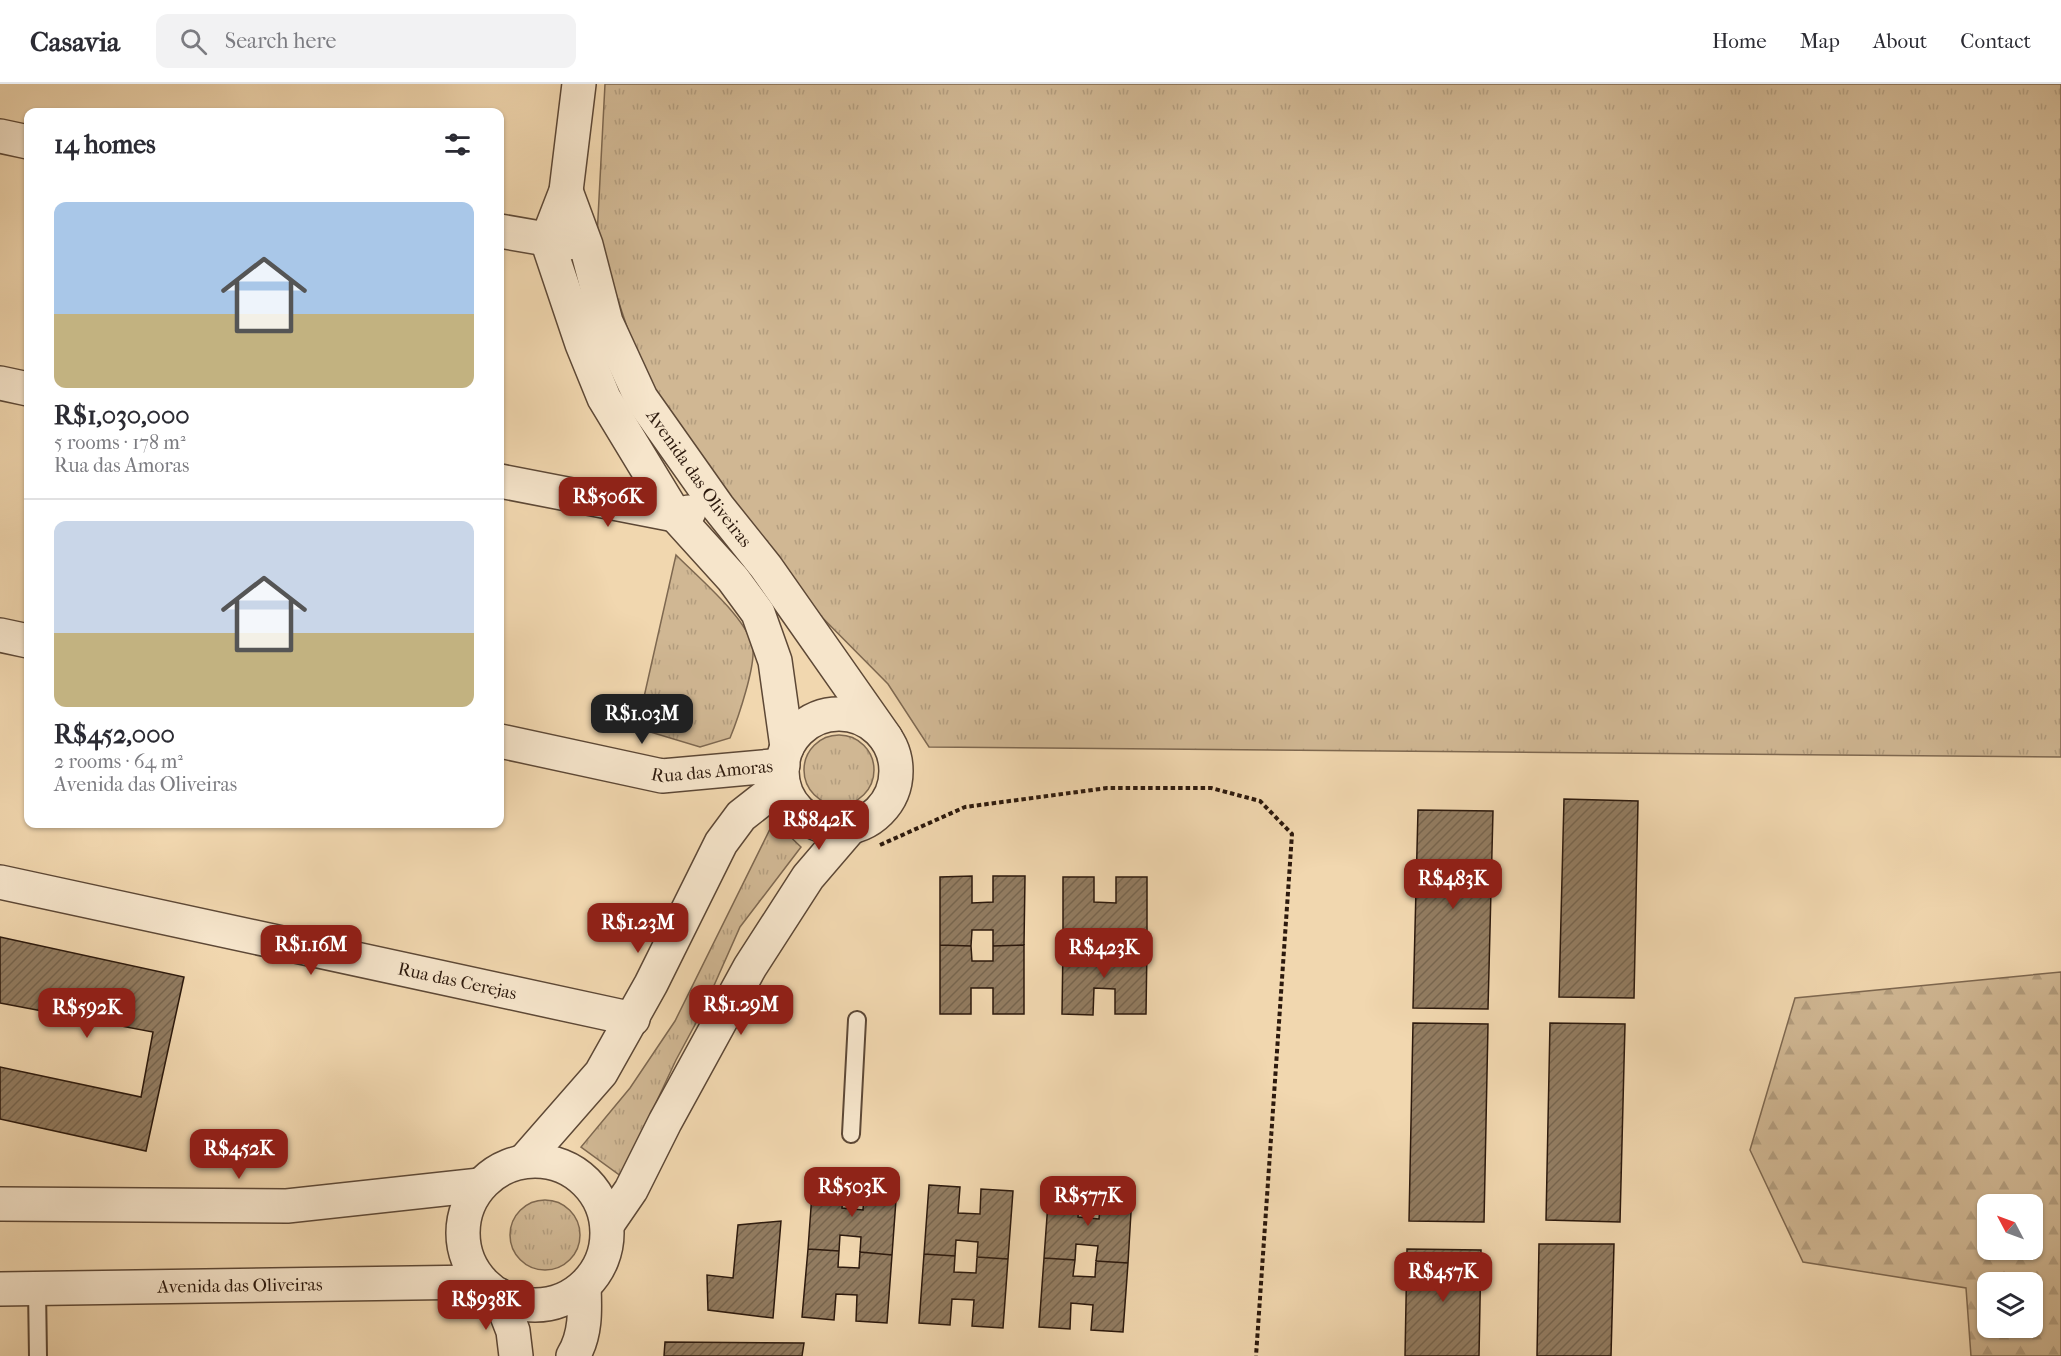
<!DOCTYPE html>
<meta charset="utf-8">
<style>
:root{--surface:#fff;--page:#f2f2f3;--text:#2b2b33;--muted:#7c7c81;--line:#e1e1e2;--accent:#8f2418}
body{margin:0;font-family:"IM FELL French Canon",serif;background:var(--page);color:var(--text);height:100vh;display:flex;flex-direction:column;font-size:22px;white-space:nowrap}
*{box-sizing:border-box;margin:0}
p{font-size:20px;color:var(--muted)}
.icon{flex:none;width:33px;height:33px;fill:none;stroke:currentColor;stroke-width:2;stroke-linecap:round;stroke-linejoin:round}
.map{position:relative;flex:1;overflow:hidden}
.details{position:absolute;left:24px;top:24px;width:480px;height:720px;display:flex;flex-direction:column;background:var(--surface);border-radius:12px;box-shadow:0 2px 4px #0004}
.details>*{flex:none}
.needle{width:39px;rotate:311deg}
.controls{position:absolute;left:1977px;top:1110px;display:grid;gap:12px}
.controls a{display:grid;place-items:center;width:66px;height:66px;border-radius:12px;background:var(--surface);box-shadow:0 2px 4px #0004;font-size:30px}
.price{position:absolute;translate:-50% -51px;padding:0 14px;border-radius:12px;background:var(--accent);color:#fff;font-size:20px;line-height:39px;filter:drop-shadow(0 2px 3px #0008)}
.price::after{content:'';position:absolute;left:50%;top:36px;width:18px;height:14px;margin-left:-9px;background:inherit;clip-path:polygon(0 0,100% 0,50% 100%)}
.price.selected{background:#222;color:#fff}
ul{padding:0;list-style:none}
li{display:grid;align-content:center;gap:12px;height:318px;padding:0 30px}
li+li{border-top:2px solid var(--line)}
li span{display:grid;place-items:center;height:186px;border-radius:12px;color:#555}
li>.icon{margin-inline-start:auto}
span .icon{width:108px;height:108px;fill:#fffc;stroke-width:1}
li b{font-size:26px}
h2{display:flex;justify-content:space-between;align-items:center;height:72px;padding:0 30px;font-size:26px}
header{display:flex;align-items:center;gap:36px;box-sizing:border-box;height:84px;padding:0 30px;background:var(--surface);border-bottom:2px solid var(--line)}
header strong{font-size:28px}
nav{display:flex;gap:33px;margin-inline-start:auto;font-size:21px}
.search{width:420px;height:54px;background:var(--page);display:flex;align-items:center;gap:15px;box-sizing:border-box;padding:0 21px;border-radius:12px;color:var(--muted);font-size:22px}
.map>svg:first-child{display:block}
</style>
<header>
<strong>Casavia</strong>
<div class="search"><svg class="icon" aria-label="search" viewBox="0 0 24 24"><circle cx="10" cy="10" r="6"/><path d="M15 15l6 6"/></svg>Search here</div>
<nav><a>Home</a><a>Map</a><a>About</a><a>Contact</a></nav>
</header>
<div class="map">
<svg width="2061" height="1272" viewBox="0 0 2061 1272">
<defs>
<pattern id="grass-tufts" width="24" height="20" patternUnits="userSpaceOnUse" patternTransform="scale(1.5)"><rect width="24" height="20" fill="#d0b793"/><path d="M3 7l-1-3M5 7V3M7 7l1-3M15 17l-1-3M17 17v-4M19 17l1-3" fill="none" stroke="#b39d7e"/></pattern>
<pattern id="forest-firs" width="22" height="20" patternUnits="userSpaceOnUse" patternTransform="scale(1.5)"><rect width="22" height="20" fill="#d0b793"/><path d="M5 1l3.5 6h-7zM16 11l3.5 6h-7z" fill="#b39d7e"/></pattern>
<pattern id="building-hatch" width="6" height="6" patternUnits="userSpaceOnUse" patternTransform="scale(1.5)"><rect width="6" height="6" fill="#927c61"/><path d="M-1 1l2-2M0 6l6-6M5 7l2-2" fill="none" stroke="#77654e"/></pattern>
</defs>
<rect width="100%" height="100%" fill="#f1d7af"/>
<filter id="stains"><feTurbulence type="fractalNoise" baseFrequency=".00333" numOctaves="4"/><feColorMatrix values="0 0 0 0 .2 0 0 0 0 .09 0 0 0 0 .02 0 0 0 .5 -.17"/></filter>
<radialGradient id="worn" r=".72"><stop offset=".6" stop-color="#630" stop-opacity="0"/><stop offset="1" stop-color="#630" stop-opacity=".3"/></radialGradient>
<!-- grass -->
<path fill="url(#grass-tufts)" stroke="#7e6850" stroke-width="1.5" d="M605,0H2061V673L929,663L888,600L795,506L691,365L639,279L597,153Z
M676,471C698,493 744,532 752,560C758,577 737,637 730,654L700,663L637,644Z
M804 686a35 35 0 1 1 70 0a35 35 0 1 1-70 0Z
M774,737L801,763L740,843L704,924L676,976L640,1053L625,1095L581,1063L630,1004L675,937Z
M510 1151a35 35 0 1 1 70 0a35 35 0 1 1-70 0Z"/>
<!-- forest -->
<path fill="url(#forest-firs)" stroke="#7e6850" stroke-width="1.5" fill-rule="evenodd" d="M2061,888V1272H1971L1966,1204L1803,1178L1750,1066L1795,914ZM1988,1120H2032V1166H1988ZM1988,1198H2032V1244H1988Z"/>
<!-- building -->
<path fill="url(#building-hatch)" stroke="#2c190d" stroke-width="1.5" d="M1564,715L1638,717L1634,914L1559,913Z
M1418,726L1493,727L1488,925L1413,924Z
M972,792V819L993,818V792H1025L1024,861L993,862V846H972L971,862L940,861V793Z
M1063,793H1094V818L1116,819V793H1147V862L1115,861V846H1094V862L1063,861Z
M0,853L184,893L146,1067L0,1035V983L141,1013L153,948L0,919Z
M940,861L971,862L972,877H993V862L1024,861V930H993V904H971V930H940Z
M1063,861L1094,862V877H1115V861L1147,862L1146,930H1115V905L1094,904L1093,931L1062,930Z
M1413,939L1488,940L1484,1138L1409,1137Z
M1550,939L1625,940L1620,1138L1546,1136Z
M813,1096L844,1098L842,1124L863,1126L865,1100L897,1102L892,1171L860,1168L861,1153L840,1151L839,1167L808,1165Z
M929,1101L960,1103L958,1129L980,1130L981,1105L1013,1107L1008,1175L977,1173L978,1158L956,1156L955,1172L924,1170Z
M1049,1105L1080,1107L1078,1133L1099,1135L1101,1109L1132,1111L1128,1179L1096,1177L1098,1162L1076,1160L1075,1176L1044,1174Z
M781,1137L773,1234L708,1226L707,1191L733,1194L738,1141Z
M1539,1160H1614L1611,1272H1537Z
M808,1165L839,1167L838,1183L859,1184L860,1168L892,1171L887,1239L856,1237L857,1211L836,1210L834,1236L802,1233Z
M1407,1165L1481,1166L1479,1272H1405Z
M924,1170L955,1172L954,1188L976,1189L977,1173L1008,1175L1003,1244L972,1242L974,1216L952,1215L950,1241L919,1239Z
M1044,1174L1075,1176L1073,1192L1095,1193L1096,1177L1128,1179L1123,1248L1091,1246L1093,1221L1071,1219L1070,1245L1039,1243Z
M665,1258L804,1259L802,1272H664Z"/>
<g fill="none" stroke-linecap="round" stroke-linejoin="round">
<defs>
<path id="service" d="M851,1050L857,936
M37,1205L38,1272"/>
<g id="minor">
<path d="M579,0L566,107L547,156L582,260L604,314L675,431L733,495L758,529L775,577L787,663"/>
<path d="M0,52L28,58"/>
<path id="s1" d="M566,107L586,161L606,238L641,314L718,423L766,483L886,654"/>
<path d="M500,147L569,159"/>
<path d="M0,299L28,305"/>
<path d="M500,397L675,431L689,428"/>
<path d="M0,551L28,557"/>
<circle cx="839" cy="687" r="57"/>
<path id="s2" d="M500,657L662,692L783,681"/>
<path id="s3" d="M0,798L633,935"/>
<path d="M524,1077L601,989L651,900L721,759L741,732L783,699"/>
<circle cx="535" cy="1149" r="72"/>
<path d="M0,1120L287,1122L480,1101"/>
<path d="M607,1141L631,1106L665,1038L750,883L808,793L850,744"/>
<path id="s4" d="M0,1205L481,1198"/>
<path d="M499,1211L513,1247L516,1272"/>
<path d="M573,1272C586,1251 585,1226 584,1203"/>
</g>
</defs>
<!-- service casing -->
<use href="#service" stroke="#5d4836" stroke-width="20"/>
<!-- minor casing -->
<use href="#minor" stroke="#5d4836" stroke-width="36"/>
<!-- path -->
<path stroke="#2c190d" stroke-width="4" stroke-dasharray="4.5 3" stroke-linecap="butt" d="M880,761L965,723L1107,704H1211L1260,717L1292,750L1256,1272"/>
<!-- service -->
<use href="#service" stroke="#f6e5cb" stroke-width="16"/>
<!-- minor -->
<use href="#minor" stroke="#f6e5cb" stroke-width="33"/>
</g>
<g text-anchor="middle" stroke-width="4.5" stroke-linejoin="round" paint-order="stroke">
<!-- street labels -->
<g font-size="18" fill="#2c190d" stroke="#f6e5cb">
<text dy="6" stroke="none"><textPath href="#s1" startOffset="320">Avenida das Oliveiras</textPath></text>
<text dy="6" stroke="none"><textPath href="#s2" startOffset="216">Rua das Amoras</textPath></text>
<text dy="6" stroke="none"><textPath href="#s3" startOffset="468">Rua das Cerejas</textPath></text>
<text dy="6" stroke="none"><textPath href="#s4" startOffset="240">Avenida das Oliveiras</textPath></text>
</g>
</g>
<rect width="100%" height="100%" filter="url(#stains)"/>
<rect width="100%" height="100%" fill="url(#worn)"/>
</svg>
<div class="controls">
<a><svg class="needle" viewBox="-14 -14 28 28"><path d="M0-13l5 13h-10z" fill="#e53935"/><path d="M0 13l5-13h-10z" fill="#7c7c81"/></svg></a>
<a><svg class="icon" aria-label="layers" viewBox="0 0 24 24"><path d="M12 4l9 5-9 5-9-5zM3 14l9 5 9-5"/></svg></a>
</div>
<b class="price" style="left:608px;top:444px">R$506K</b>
<b class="price selected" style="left:642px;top:661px">R$1.03M</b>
<b class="price" style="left:819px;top:767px">R$842K</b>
<b class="price" style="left:1453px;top:826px">R$483K</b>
<b class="price" style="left:638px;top:870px">R$1.23M</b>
<b class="price" style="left:311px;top:892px">R$1.16M</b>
<b class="price" style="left:1104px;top:895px">R$423K</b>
<b class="price" style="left:741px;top:952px">R$1.29M</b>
<b class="price" style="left:87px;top:955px">R$592K</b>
<b class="price" style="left:239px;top:1096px">R$452K</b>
<b class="price" style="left:852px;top:1134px">R$503K</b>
<b class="price" style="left:1088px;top:1143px">R$577K</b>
<b class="price" style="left:1443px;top:1219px">R$457K</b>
<b class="price" style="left:486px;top:1247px">R$938K</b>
<section class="details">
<h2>14 homes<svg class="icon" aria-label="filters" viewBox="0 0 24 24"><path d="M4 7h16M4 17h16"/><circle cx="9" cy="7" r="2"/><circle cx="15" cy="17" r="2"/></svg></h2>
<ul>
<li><span style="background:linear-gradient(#a9c7e8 60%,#c2b280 0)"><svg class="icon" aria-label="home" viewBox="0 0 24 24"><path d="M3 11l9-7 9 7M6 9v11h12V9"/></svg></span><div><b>R$1,030,000</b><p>5 rooms · 178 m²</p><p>Rua das Amoras</p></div></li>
<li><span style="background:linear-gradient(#c9d6e8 60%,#c2b280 0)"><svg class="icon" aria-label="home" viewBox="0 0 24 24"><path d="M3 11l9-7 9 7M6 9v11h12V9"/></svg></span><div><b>R$452,000</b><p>2 rooms · 64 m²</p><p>Avenida das Oliveiras</p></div></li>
</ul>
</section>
</div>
